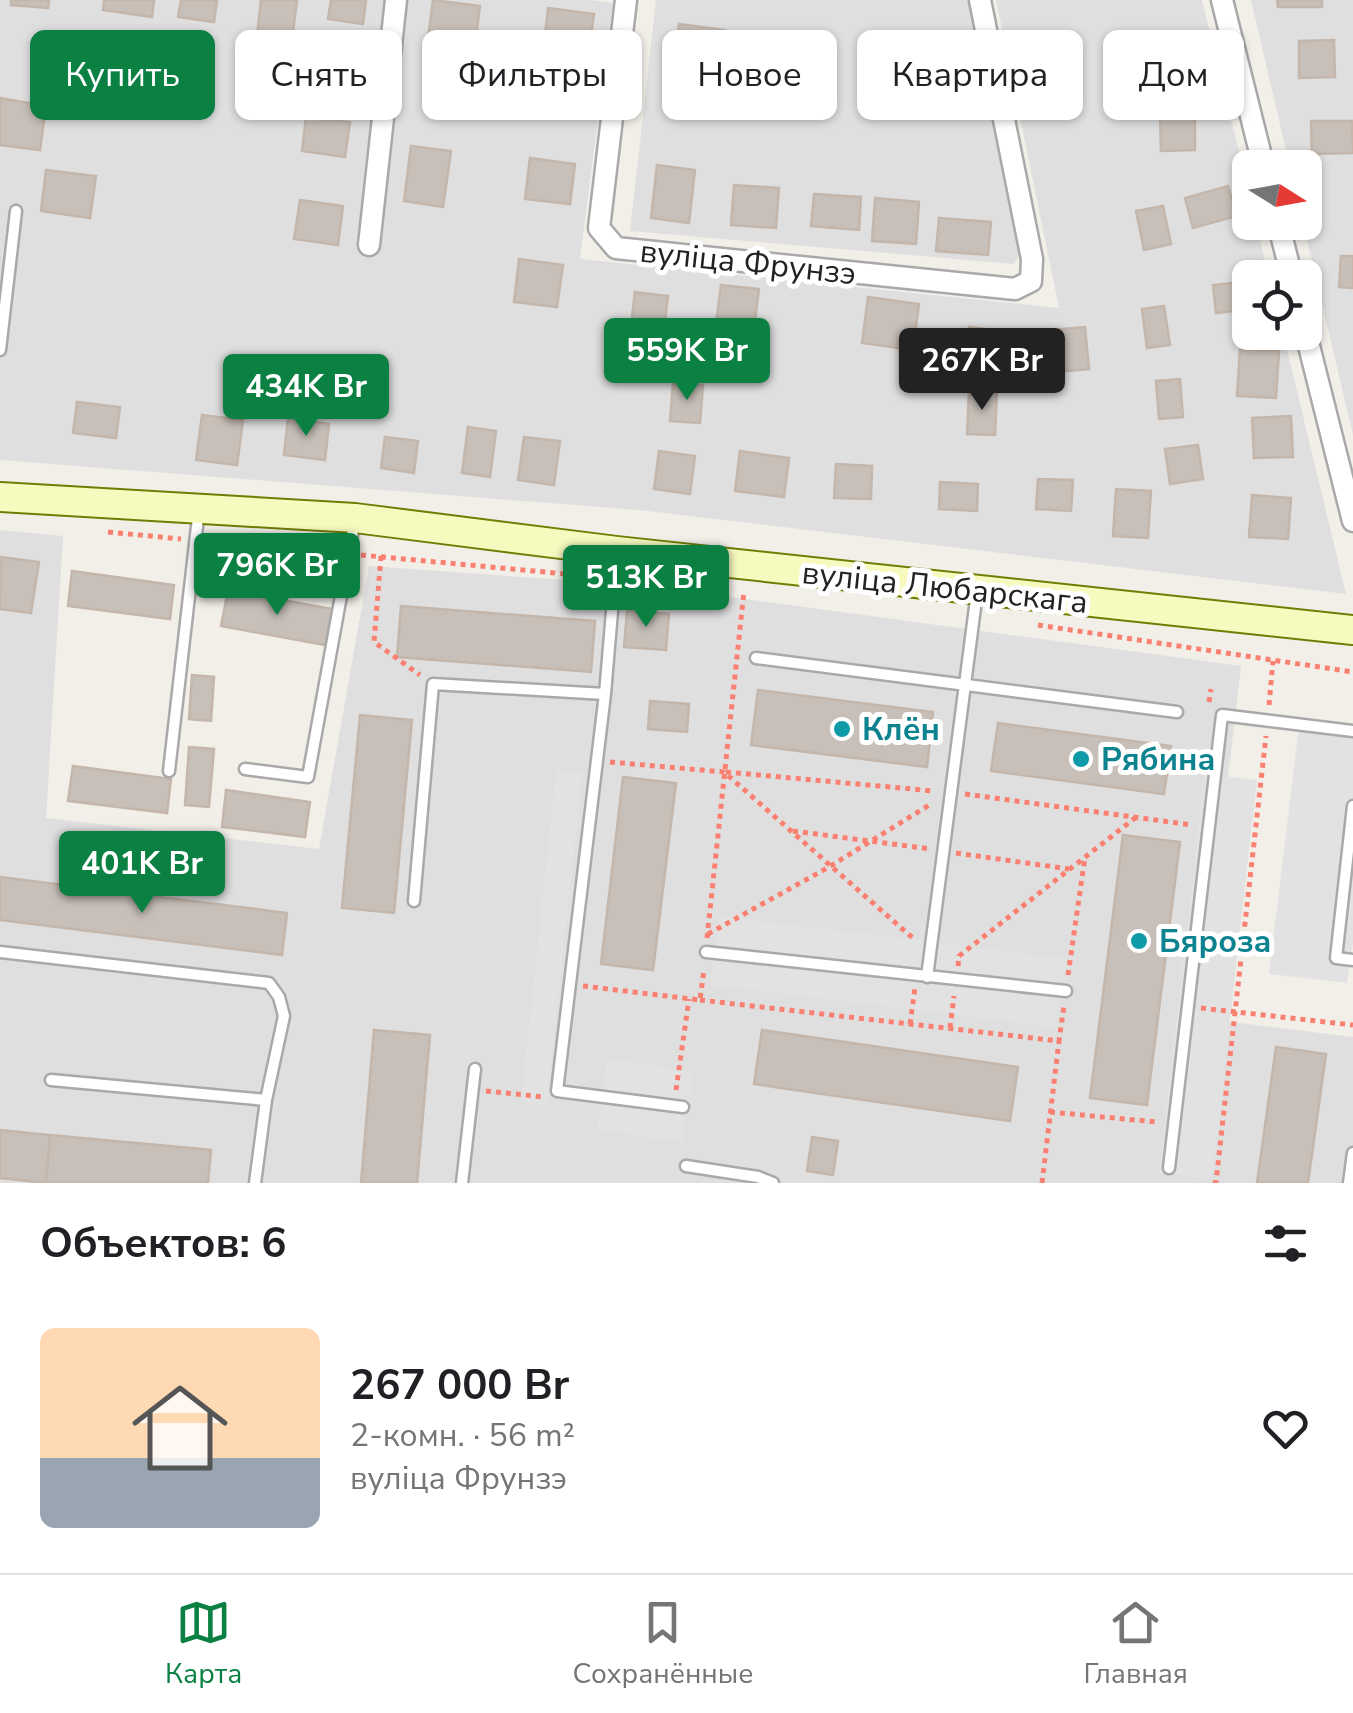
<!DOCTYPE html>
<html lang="ru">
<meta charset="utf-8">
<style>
:root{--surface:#fff;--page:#f6f6f6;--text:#202124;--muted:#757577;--line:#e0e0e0;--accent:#0b8043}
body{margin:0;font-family:"Nunito Sans",sans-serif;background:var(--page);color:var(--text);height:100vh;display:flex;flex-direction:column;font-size:38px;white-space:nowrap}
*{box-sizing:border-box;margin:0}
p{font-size:32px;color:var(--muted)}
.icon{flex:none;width:55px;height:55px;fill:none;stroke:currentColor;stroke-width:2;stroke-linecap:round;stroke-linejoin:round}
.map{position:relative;height:1183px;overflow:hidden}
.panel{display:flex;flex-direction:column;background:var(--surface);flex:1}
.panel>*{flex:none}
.hud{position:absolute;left:30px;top:30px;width:1295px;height:90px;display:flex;gap:20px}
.needle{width:65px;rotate:101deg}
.buttons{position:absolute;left:1232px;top:150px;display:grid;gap:20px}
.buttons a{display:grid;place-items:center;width:90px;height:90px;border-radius:15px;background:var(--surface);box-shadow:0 2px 8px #0004;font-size:50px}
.price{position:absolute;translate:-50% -85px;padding:0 22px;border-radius:10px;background:var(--accent);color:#fff;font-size:32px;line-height:65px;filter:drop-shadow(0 2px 5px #0008)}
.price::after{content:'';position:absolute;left:50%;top:60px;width:30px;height:22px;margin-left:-15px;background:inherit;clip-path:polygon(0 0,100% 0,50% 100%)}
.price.on{background:#222;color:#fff}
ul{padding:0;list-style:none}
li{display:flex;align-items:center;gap:30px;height:250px;padding:0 40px}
li span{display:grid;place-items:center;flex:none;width:280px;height:200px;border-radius:15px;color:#555}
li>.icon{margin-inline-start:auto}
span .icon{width:120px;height:120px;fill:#fffc;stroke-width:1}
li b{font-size:42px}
h2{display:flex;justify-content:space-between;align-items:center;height:120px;padding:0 40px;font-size:42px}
.chip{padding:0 35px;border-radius:15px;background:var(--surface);box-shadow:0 2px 8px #0004;font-size:35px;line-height:90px}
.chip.on{background:var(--accent);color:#fff}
.tab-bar{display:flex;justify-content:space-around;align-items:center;height:140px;border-top:2px solid var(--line);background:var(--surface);font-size:28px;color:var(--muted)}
.tab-bar a{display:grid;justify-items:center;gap:5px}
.tab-bar .on{color:var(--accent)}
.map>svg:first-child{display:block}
</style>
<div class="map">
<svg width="1353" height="1183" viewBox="0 0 1353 1183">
<rect width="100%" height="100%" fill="#f2efe9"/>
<!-- residential -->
<path fill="#e0dfdf" d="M0,0H591L613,3L580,259L1059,308L996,0H1202L1250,197V222L1256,223L1269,277L1250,278V332L1283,333L1346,594L639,510L0,460Z
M656,0H968L1022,250L1014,264L630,231Z
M1251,0H1353V435L1303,223L1305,168L1290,167Z
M0,530L63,536L46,818L319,849L369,566L607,583L730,597L1241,666L1200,1018L1353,1037V1183H0Z"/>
<!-- parking -->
<path fill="#e2e2e2" d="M1300,718L1353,725V943L1347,983L1269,974Z
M556,771L582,774L547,1105L521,1102Z
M1204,774L1257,780L1212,1179L1159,1173Z
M719,916L1066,959L1056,1027L710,985Z
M607,1059L693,1071L682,1142L597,1130Z"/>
<!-- building -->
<path fill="#c7bfb8" stroke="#c4b6ab" stroke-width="2.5" d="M11,0H49L48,8L11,5Z
M104,0H154L152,17L103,10Z
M181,0H217L214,22L178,17Z
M261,0H297L292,40L257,35Z
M331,0H366L363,24L328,19Z
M433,0L480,6L475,44L428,38Z
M1277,0H1322V7H1278Z
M548,8L594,14L588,58L543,52Z
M679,24L725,30L719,70L673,64Z
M1185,37L1186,86L1158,87L1157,38Z
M1334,40L1335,77L1299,78V41Z
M905,42L948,47L943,90L900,85Z
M0,98L46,106L40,150L0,145Z
M1160,114H1195V150L1161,151Z
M306,117L350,122L345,157L302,151Z
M1311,121H1352L1353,153L1312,154Z
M411,146L451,151L443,207L404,201Z
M530,158L575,164L570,204L525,199Z
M657,165L695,170L689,223L651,218Z
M46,170L96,176L90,218L41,211Z
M734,185L779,188L776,228L731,225Z
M1228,186L1237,216L1193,228L1185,198Z
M814,194L861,197L859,230L811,226Z
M875,198L919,202L916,244L872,241Z
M300,200L343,206L338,245L294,239Z
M1163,206L1171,244L1144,250L1136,211Z
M939,218L991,222L988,255L936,251Z
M1341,256H1353V288L1339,287Z
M519,259L563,265L557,307L514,302Z
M1250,281V309L1216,313L1213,285Z
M721,285L759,289L753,336L715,331Z
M635,292L668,296L662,345L629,341Z
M868,297L919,304L913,350L862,343Z
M1164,306L1170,345L1147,348L1142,309Z
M969,327L1003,331L997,372L964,368Z
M1085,327L1089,369L1044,373L1040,331Z
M1240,349L1279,351L1276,398L1237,396Z
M1180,379L1183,417L1159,419L1156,381Z
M673,384L703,385L700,423L670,421Z
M969,391L997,392L995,435L967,434Z
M77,402L120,407L116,438L73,433Z
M202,415L243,420L237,465L196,460Z
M1291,416L1293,457L1254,458L1252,418Z
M288,418L329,424L325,460L284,455Z
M468,427L496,431L490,477L462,473Z
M385,437L418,441L414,473L381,468Z
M524,437L560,441L554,485L518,480Z
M1198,445L1203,479L1170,484L1165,449Z
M659,451L695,456L690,494L654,489Z
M740,451L789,458L784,497L735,491Z
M836,464L872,466L871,499L834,498Z
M1038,479L1073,480L1071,511L1036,509Z
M940,482L978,484L977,511L939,509Z
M1116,489L1151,491L1148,538L1113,536Z
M1252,495L1291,498L1288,539L1249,537Z
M1,557L39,562L31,613L0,609Z
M72,571L174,585L170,619L68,606Z
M228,590L332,609L325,645L221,626Z
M401,606L595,621L591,672L397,657Z
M627,611L669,614L666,650L624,647Z
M192,675L214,677L211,721L189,719Z
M758,690L933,712L927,767L751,745Z
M650,701L689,704L687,732L648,729Z
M360,715L412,720L394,913L342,908Z
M998,723L1171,746L1164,794L991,771Z
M189,747L214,749L209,807L185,805Z
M73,766L171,779L167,813L68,801Z
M623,777L676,783L653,970L601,964Z
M226,790L310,802L305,837L222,827Z
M1123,835L1180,842L1147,1105L1090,1098Z
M0,877L287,913L282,955L0,920Z
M374,1030L430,1035L417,1183H361Z
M762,1030L1018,1067L1010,1121L754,1084Z
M1276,1047L1326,1054L1308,1183H1257Z
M0,1130L50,1135L46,1183L0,1178Z
M50,1135L211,1150L208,1183H46Z
M812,1137L838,1141L833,1175L807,1171Z"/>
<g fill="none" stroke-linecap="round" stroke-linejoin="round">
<defs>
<path id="lane" d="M0,350L16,211
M756,658L1177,712
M605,694L557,1091L683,1107
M245,769L308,777L355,519
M169,771L199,509
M1353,806L1336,958L1353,960
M414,901L433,684L605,694L617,552
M0,952L269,983L279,997L284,1016L266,1100L255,1183
M706,952L1066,991
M927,977L977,592
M51,1080L266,1100
M686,1166L758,1177L773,1183
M1169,1168L1222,715L1353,731
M462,1183L475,1069
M1349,1183L1353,1153"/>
<path id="street" d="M626,0L599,228L616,248L1015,289L1031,281L1032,259L980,0
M1222,0L1264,168
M1278,222L1292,278
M369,245L396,0
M1305,330L1353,521"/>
<path id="secondary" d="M0,497L355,518L617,551L1353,630"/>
</defs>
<!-- lane casing -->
<use href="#lane" stroke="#a9a9a9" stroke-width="15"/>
<!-- street casing -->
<use href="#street" stroke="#a9a9a9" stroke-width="25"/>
<!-- secondary casing -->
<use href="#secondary" stroke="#707d05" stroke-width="32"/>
<!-- path -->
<path stroke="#fa8072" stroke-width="5" stroke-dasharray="5 5" stroke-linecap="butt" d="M108,532L181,539
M212,542L336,552
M361,555L599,577
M381,556L374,642L420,675
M1038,625L1353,672
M1209,702L1211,689
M1269,705L1273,661
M610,762L724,772L915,940
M726,772L934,791
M965,794L1192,825
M793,831L931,849
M956,853L1069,869
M708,934L829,867L931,804
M707,938L744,591
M958,966L959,956L1135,818
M1068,975L1085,857
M583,986L700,1000L704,969
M700,1000L1059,1041L1064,1006
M1201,1008L1353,1025
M910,1024L915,988
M950,1028L954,996
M676,1090L689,999
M486,1091L544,1097
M1050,1112L1157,1122
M1042,1183L1059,1041
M1213,1183L1216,1182L1266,736"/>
<!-- lane -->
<use href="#lane" stroke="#fff" stroke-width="10"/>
<!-- street -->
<use href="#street" stroke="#fff" stroke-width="20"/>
<!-- secondary -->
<use href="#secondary" stroke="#f7fabf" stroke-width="28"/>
</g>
<!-- markers -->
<g fill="#0f9aa8" stroke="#fff" stroke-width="4">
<circle cx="842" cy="729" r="10"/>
<circle cx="1081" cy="759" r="10"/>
<circle cx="1139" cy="941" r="10"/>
</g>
<g text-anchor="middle" stroke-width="10" stroke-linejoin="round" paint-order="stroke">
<!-- street labels -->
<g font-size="32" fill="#222" stroke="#fff">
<text transform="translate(748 262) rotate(6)" y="11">вуліца Фрунзэ</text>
<text transform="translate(945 587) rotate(6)" y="11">вуліца Любарскага</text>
</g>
<!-- culture labels -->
<g font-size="32" font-weight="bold" fill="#0d838f" stroke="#fff" text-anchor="start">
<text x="862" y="740">Клён</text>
<text x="1101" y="770">Рябина</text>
<text x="1159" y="952">Бяроза</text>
</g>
</g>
</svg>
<div class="buttons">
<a><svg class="needle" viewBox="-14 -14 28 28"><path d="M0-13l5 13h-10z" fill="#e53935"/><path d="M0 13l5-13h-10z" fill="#757577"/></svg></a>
<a><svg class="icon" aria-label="locate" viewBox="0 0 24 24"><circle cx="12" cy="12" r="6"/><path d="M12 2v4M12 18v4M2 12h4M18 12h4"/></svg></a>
</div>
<b class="price" style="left:687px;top:403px">559K Br</b>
<b class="price on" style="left:982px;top:413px">267K Br</b>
<b class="price" style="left:306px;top:439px">434K Br</b>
<b class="price" style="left:277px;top:618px">796K Br</b>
<b class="price" style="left:646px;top:630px">513K Br</b>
<b class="price" style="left:142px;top:916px">401K Br</b>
<div class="hud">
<a class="chip on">Купить</a>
<a class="chip">Снять</a>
<a class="chip">Фильтры</a>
<a class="chip">Новое</a>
<a class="chip">Квартира</a>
<a class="chip">Дом</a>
</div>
</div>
<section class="panel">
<h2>Объектов: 6<svg class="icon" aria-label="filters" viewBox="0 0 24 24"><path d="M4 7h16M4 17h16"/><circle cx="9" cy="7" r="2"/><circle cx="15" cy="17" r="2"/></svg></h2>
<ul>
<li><span style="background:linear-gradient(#ffd9b3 65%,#9aa5b1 0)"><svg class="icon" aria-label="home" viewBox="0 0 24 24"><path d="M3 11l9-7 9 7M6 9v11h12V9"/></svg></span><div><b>267 000 Br</b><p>2-комн. · 56 m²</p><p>вуліца Фрунзэ</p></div><svg class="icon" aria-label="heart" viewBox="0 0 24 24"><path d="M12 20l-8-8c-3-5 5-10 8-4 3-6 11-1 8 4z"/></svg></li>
</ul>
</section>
<nav class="tab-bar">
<a class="on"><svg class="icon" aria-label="map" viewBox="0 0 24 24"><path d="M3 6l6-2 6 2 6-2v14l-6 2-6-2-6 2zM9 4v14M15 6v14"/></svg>Карта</a>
<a><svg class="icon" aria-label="saved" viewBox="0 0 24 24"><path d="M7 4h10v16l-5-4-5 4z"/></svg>Сохранённые</a>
<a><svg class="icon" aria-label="home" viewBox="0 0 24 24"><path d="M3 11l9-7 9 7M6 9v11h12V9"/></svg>Главная</a>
</nav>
